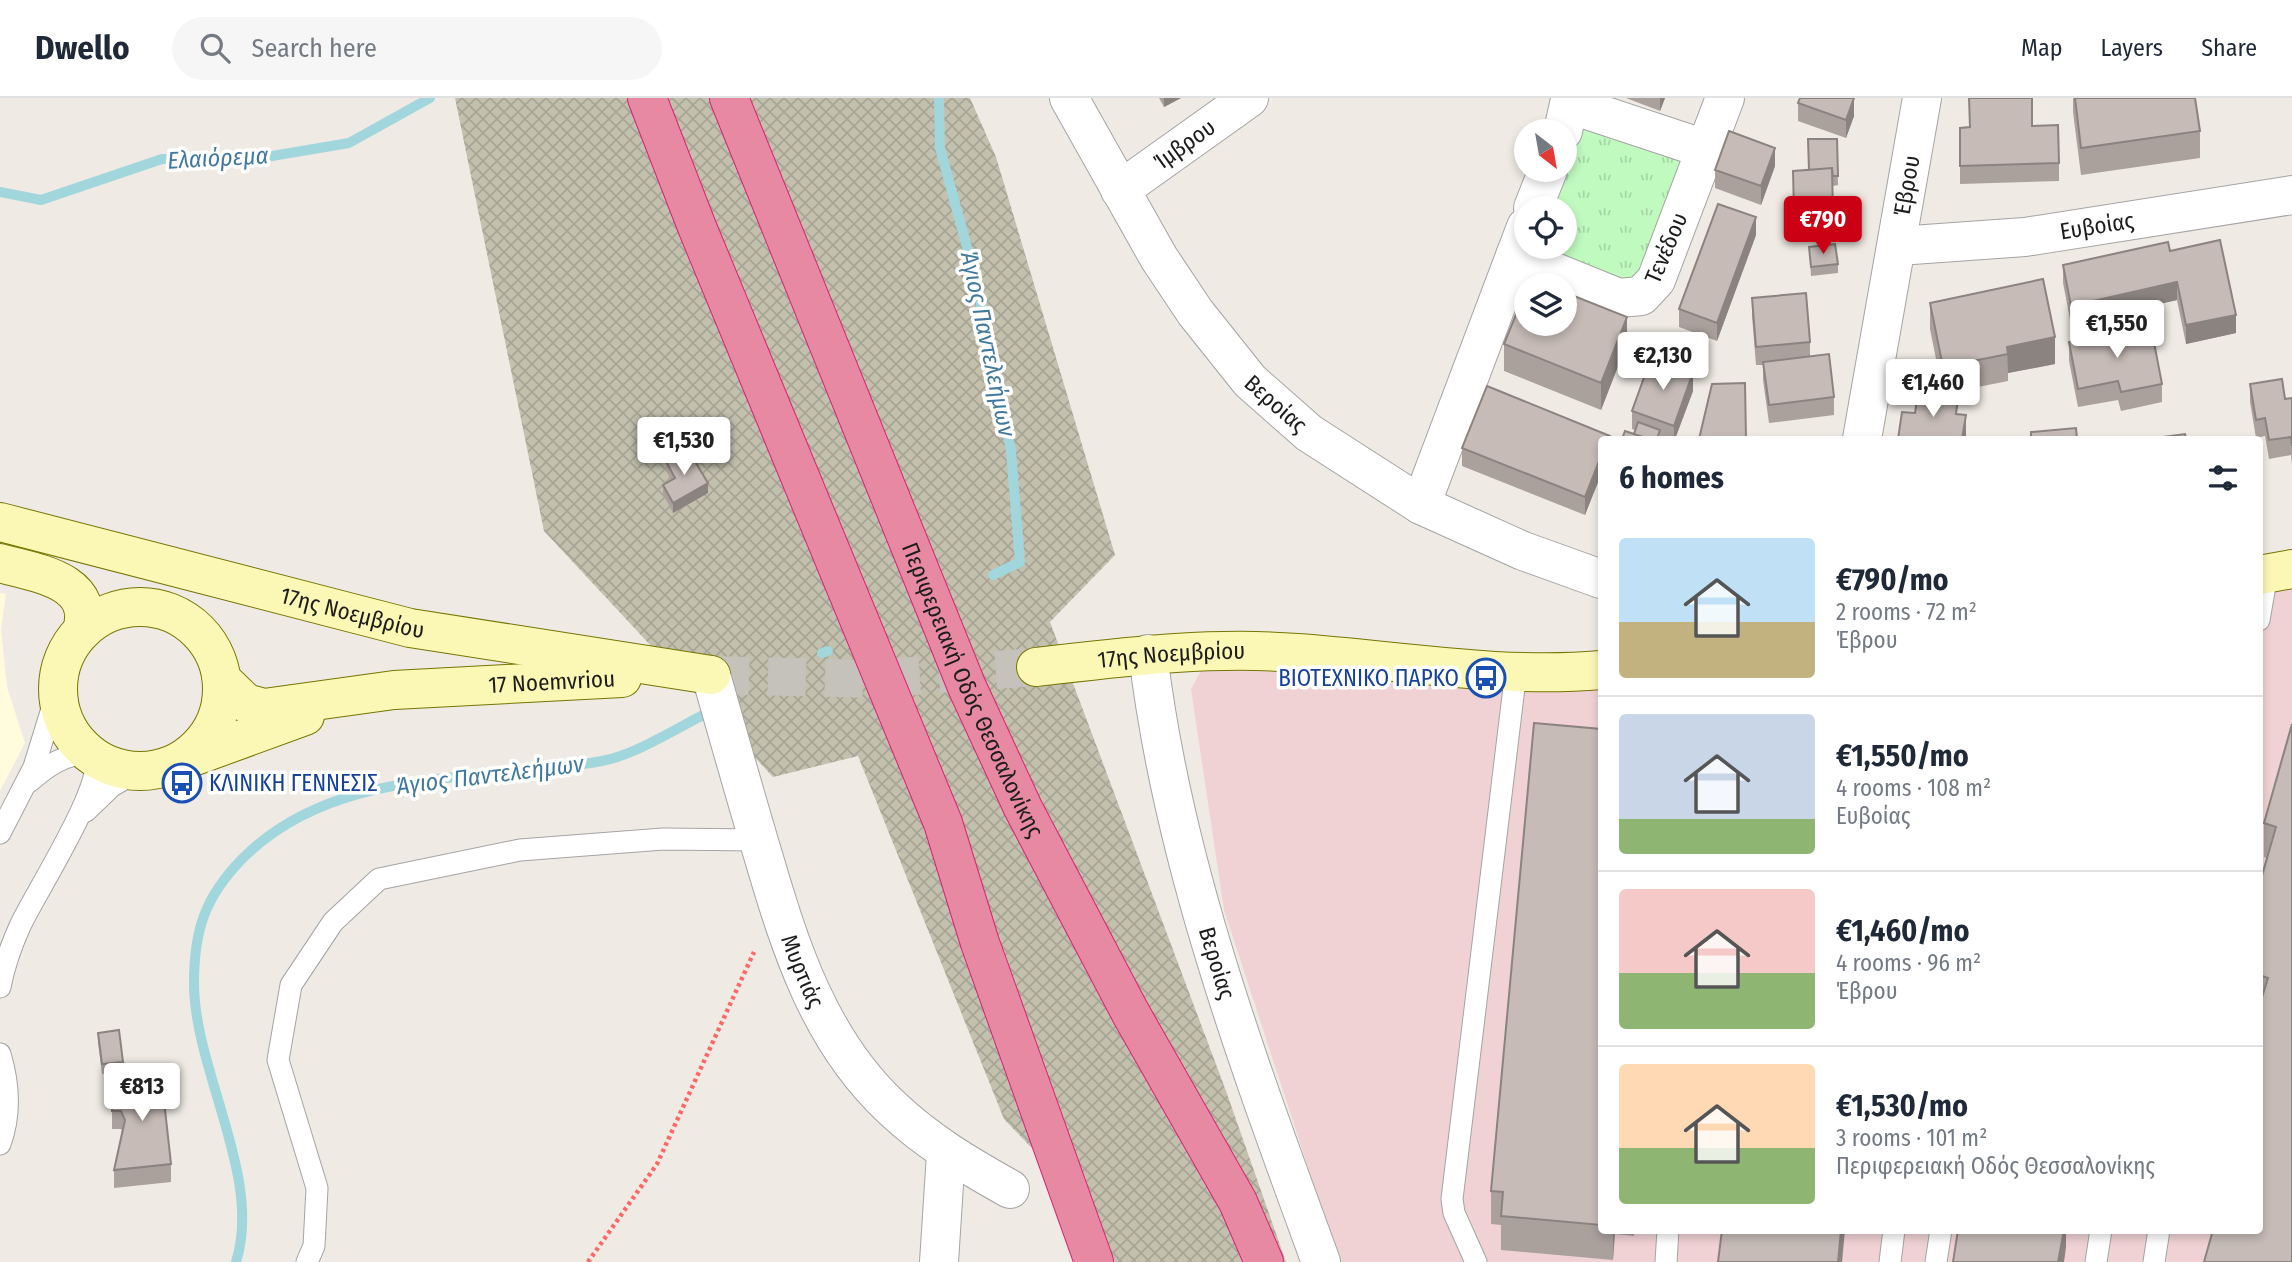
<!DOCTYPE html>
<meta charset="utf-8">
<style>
:root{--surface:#fff;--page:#f6f6f7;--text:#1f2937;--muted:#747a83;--line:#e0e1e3;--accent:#cb0015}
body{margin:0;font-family:"Fira Sans Condensed",sans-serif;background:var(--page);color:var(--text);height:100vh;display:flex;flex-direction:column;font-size:26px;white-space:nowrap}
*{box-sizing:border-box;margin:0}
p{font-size:23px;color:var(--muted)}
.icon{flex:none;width:38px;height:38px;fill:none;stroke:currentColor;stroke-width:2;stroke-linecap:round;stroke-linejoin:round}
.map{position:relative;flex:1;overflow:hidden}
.panel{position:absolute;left:1598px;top:338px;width:665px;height:798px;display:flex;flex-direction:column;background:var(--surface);border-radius:7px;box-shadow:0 4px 10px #0003}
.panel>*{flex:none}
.needle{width:46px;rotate:149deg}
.tools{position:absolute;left:1514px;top:21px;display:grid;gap:14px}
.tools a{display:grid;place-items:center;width:63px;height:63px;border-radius:50%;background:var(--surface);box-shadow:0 4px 10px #0003;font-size:35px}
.price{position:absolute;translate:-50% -60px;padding:0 16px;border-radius:7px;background:#fff;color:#222;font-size:23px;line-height:46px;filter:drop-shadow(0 2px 4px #0008)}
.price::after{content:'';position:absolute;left:50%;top:42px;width:21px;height:16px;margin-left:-10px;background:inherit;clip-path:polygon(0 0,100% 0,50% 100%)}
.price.on{background:var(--accent);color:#fff}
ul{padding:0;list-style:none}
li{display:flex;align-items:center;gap:21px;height:175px;padding:0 21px}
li+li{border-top:2px solid var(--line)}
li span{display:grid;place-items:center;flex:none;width:196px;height:140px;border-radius:7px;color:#555}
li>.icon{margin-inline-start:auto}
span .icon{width:84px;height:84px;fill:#fffc;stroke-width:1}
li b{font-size:30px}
h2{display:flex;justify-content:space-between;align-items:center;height:84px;padding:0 21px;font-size:30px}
header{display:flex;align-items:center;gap:42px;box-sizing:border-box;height:98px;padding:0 35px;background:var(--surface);border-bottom:2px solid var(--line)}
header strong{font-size:33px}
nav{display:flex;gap:38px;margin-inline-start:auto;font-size:24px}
.search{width:490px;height:63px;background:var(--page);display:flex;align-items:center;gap:18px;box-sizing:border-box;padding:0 24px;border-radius:38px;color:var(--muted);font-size:26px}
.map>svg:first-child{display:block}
</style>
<header>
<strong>Dwello</strong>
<div class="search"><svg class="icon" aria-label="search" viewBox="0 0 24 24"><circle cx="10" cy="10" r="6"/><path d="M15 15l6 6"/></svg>Search here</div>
<nav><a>Map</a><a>Layers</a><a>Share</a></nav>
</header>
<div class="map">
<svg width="2292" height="1164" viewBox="0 0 2292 1164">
<defs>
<pattern id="construction-cross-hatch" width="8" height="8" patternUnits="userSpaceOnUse" patternTransform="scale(1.75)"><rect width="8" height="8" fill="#c3c1ae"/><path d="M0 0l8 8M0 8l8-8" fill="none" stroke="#a7a595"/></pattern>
<pattern id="park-tufts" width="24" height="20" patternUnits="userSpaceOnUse" patternTransform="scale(1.75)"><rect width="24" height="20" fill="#c0fabf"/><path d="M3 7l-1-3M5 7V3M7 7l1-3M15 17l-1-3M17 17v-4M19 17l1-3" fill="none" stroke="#a5d6a4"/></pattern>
</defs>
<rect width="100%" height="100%" fill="#efeae3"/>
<!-- commercial -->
<path fill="#f0d2d4" d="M2292,481V1164H1339L1224,812L1191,591L1201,573L1246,566L1601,584V1132H2259V487Z"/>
<!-- education -->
<path fill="#fffbdc" d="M0,495L6,496L1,531L7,589L25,645L0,693Z"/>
<!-- construction -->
<path fill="url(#construction-cross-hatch)" d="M455,0H970L996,59L1115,457L1050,524L1226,993L1286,1164H1081L1046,1065L1004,1021L858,658L773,679L544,433Z"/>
<!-- park -->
<path fill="url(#park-tufts)" d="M1578,23L1684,61L1638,190L1534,149H1564V110H1547C1560,81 1568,53 1578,23Z"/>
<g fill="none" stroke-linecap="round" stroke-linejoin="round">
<!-- stream -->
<path stroke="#a2d6dd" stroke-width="10" d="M939,0L940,50L977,186L1011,353L1020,464L993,477
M0,94L41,102L162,61H254L349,45L430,0
M822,555L828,553
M236,1164C263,1079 194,973 194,885C194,832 205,799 242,761C336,666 481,685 602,663C635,657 677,630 707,615"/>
<!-- secondary-tunnel -->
<path stroke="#c5c1bb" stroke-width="38" stroke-dasharray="38 19" stroke-linecap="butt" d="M711,577L872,581L1036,569"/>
<defs>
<path id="lane" d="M2259,522L2267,476
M29,684C47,668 64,656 89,655
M86,713L112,688L138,673
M0,735L34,669L59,588
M0,889C4,868 11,848 20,828C34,797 106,686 95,659
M0,956C9,986 11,1016 0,1046
M307,1164L314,1148L317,1090L278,962L291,887L333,824L379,781L520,752L663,741L758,742
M1476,1164L1454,1115L1452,1101L1516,573
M1666,1164L1668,1132
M1890,1164L1894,1132
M1936,1164L1941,1132
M2096,1164L2101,1132
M2154,1164L2159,1132"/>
<g id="street">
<path id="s1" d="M1069,0L1159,160L1195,214L1250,283L1309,335L1421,407L1523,453L1601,481"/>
<path d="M1563,33L1569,6L1705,51"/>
<path id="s2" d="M1120,92L1249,0"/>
<path d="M1533,110L1548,72"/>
<path id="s3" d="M1898,148L2025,139L2292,97"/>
<path d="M1515,158L1619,200L1641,198L1656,182L1725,0"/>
<path id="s4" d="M1862,341L1922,0"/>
<path d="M1421,407L1526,129"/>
<path id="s5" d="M1148,556C1173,766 1249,967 1321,1164"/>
<path id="s6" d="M711,577C728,637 745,697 763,757C790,849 819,942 892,1010C928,1044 967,1067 1010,1091"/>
<path d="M939,1164L946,1056"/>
</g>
<g id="secondary">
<path id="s7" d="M0,424L410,530L711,577"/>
<path d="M0,465C36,475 96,482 82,533"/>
<path d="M2259,477L2292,471"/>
<circle cx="140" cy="591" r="82"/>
<path id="s8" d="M1036,569C1124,559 1209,548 1297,555C1398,562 1500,581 1601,572"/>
<path id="s9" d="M222,582L246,605L264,610L394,592L622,580"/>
<path d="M187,661L305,618"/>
</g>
<g id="highway">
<path d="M647,0L697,129L943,725L980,845L1094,1164"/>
<path id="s10" d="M729,0L967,589L1023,710L1130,914L1238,1104L1264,1164"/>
</g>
</defs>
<!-- lane casing -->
<use href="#lane" stroke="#a4a4a4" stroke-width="23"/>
<!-- street casing -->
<use href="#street" stroke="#a4a4a4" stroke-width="40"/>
<!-- secondary casing -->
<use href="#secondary" stroke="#757603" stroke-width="40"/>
<!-- highway casing -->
<use href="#highway" stroke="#dc2074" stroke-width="40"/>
<!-- path -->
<path stroke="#fc6767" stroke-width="4.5" stroke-dasharray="3.5 3.5" stroke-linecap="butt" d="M588,1164L657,1066L754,854"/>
<!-- lane -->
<use href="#lane" stroke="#fff" stroke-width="21"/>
<!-- street -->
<use href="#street" stroke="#fff" stroke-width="38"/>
<!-- secondary -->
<use href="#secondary" stroke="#fbf7b5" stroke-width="38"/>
<!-- highway -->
<use href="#highway" stroke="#e889a4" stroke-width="38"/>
</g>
<!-- wall -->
<path fill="#aaa19d" d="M1159,0H1181L1164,9Z
M1626,0H1665L1660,13Z
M2073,0H2195L2200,33V60L2081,77L2073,14Z
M1798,5L1854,18L1846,40L1798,23Z
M2032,28L2059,65V83L1960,86V30Z
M1837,41L1838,87L1833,88V133L1794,134L1793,73L1809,72Z
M1775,68L1761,107L1715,90V72Z
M1756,137L1717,243L1679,229V211Z
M1809,149L1838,166V175L1811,178Z
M2170,153L2236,235L2186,246L2177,202L2071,226L2063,185V167Z
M1752,200L1810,244V258L1834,299V317L1769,325L1763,282V267H1756L1752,218Z
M1930,205L2055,266L2008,275V283L1943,296L1930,231Z
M2069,244L2162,286V304L2121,313L2118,302L2078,309L2069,263Z
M1627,245L1601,312L1504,273V246Z
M2250,286L2285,301L2292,300V366L2291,357L2269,361L2265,338L2256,340L2250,304Z
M1693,293L1675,341H1622L1634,336L1635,332L1632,331V313Z
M1610,341L1585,417L1462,368V350Z
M667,365L708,395L673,415L663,396V387L671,382L667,374Z
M2259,392L2261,401V419L2259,420Z
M2292,626L2259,1132V788L2267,760L2264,759V725Z
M1601,631V1132H1635L1634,1138L1615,1136L1613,1162L1501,1152V1127L1491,1126V1093Z
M98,935L123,964V973L102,976L98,944Z
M112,985L171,1066V1084L114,1090V1072L122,1033L121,1031H112Z"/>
<!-- shaded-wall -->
<path fill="#8b837f" d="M1164,0H1181L1164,9Z
M1660,0H1665L1660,13Z
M1854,0V18L1846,40V22Z
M1775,50V68L1761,107V88Z
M1756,119V137L1717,243V225Z
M2177,184V202L2071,226V208Z
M2236,217V235L2186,246V227Z
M1627,219V245L1601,312V285Z
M2055,239V266L2008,275L2007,249Z
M1693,274V293L1675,341H1674V328Z
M1966,317V341H1962Z
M1601,358V377L1585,417V399Z
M708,385V395L673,415V405Z
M1613,1132H1615L1613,1162Z
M1841,1132H1845L1842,1164H1838Z
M2064,1132H2066V1149L2064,1164H2058Z"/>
<!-- building -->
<path fill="#c6bbb6" stroke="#8b837f" stroke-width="2" d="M1800,0H1854L1846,22L1798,5Z
M1969,0H2032V28L2058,27L2059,65L1960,68V30L1970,29Z
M2075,0H2195L2200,33L2081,50Z
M1729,33L1775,50L1761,88L1715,72Z
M1808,41H1837L1838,78H1833L1832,70L1809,72Z
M1832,70L1833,114L1794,116L1793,73Z
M1718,106L1756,119L1717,225L1679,211Z
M2220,142L2236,217L2186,227L2177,184L2071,208L2063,167L2168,144L2170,153Z
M1835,146L1838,166L1811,169L1809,149Z
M1530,181L1547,187H1528Z
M2043,181L2055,239L2007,249L2008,256L1943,269L1930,205Z
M1526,192V226H1564V194L1627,219L1601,285L1504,246Z
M1806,195L1810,244L1756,249L1752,200Z
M2151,229L2162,286L2121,294L2118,283L2078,291L2069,244Z
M1829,256L1834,299L1769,307L1763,264Z
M1651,260L1693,274L1674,328L1632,313Z
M2282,281L2285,301L2292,300V348L2291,339L2269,342L2265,320L2256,322L2250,286Z
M1745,285L1746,341H1699L1712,286Z
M1487,288L1610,338L1608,341H1601V358L1585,399L1462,350Z
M1918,294L1958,300L1956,316L1966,317L1962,341H1898L1902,314L1915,315Z
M1638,324L1660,332L1657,341H1649L1634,336Z
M2076,330L2077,341H2031V334Z
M1625,333L1649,341H1622Z
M2185,336L2186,341H2148Z
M688,352L708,385L673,405L663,387L675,380L667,365Z
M1534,625L1601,631V1127L1501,1118L1503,1094L1491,1093Z
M2292,626V1164H2204L2213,1132H2259V909L2268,880L2259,877V788L2276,729L2264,725Z
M119,932L123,964L102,966L98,935Z
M161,975L171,1066L114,1072L125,1022L121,1013H112V985Z
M1722,1132H1841L1838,1164H1718Z
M1958,1132H2064L2058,1164H1953Z"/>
<!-- icons -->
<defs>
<symbol id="bus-ring" viewBox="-11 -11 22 22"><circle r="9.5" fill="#fff" stroke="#1a4fb4" stroke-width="1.5"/><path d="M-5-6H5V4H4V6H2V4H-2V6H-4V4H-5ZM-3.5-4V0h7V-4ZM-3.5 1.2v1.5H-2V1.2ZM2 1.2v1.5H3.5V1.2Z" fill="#1a4fb4"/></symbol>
</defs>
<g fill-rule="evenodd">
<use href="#bus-ring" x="1464" y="558" width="44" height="44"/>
<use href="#bus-ring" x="160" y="663" width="44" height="44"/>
</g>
<g text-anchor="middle" stroke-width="7" stroke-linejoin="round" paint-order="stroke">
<!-- street labels -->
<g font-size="23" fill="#1d1d1d" stroke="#fff">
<text dy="8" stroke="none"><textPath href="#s2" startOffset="79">Ίμβρου</textPath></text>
<text dy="8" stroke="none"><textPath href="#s4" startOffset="257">Έβρου</textPath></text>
<text dy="8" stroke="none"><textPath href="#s3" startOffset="200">Ευβοίας</textPath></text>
<text transform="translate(1666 150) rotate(-67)" y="8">Τενέδου</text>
<text dy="8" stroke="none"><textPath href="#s1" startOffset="371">Βεροίας</textPath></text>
<text dy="8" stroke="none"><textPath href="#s7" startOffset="364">17ης Νοεμβρίου</textPath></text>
<text dy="8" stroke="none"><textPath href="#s8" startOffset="136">17ης Νοεμβρίου</textPath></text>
<text dy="8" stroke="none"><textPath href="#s9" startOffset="341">17 Noemvriou</textPath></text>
<text dy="8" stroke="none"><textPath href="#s10" startOffset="640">Περιφερειακή Οδός Θεσσαλονίκης</textPath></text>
<text dy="8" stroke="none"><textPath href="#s5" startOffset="317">Βεροίας</textPath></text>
<text dy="8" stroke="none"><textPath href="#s6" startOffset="310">Μυρτιάς</textPath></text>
</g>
<!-- transit labels -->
<g font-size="23" fill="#164399" stroke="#fff" text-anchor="end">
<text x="1459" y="588">ΒΙΟΤΕΧΝΙΚΟ ΠΑΡΚΟ</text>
<text x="209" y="693" text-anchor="start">ΚΛΙΝΙΚΗ ΓΕΝΝΕΣΙΣ</text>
</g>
<!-- water labels -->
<g font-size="24" font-style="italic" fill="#427a9f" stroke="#fff">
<text transform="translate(218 60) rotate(-3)" y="8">Ελαιόρεμα</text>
<text transform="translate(988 246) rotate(78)" y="8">Άγιος Παντελεήμων</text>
<text transform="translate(490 677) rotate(-7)" y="8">Άγιος Παντελεήμων</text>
</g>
</g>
</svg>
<div class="tools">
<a><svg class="needle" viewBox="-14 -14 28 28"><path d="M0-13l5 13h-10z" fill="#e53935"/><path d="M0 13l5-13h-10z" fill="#747a83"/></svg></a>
<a><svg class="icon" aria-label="locate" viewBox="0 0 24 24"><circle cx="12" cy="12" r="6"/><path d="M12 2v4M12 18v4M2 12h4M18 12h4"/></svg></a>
<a><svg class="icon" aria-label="layers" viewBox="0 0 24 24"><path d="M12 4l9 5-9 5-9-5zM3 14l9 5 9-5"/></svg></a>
</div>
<b class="price on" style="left:1823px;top:158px">€790</b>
<b class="price" style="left:2117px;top:262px">€1,550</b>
<b class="price" style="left:1663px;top:294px">€2,130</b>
<b class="price" style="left:1933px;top:321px">€1,460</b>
<b class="price" style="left:684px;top:379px">€1,530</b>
<b class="price" style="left:142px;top:1025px">€813</b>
<section class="panel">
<h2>6 homes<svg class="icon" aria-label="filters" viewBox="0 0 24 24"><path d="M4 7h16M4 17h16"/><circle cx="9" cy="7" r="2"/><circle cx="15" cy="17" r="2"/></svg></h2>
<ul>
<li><span style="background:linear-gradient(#bfe0f5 60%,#c2b280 0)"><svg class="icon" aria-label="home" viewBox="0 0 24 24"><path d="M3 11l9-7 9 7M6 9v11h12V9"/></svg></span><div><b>€790/mo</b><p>2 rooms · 72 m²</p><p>Έβρου</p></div></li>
<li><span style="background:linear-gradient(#c9d6e8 75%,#8fb573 0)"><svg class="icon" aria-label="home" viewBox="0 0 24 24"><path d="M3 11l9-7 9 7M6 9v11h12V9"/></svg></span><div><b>€1,550/mo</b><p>4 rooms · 108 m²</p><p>Ευβοίας</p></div></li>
<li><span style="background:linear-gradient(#f6c9c9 60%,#8fb573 0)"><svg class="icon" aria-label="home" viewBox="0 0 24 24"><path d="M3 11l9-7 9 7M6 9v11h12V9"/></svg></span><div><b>€1,460/mo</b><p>4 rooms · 96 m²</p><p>Έβρου</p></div></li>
<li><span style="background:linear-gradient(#ffd9b3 60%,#8fb573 0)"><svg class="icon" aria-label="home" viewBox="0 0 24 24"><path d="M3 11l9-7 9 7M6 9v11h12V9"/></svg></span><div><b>€1,530/mo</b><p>3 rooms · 101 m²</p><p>Περιφερειακή Οδός Θεσσαλονίκης</p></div></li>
</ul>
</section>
</div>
